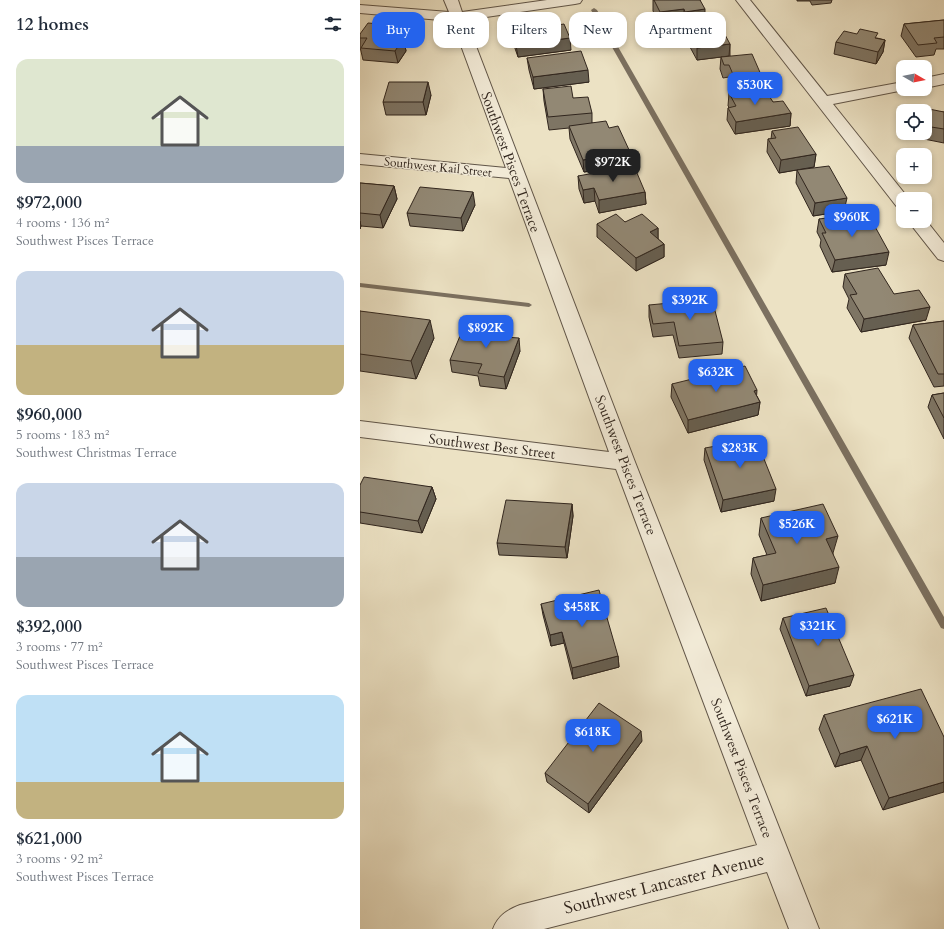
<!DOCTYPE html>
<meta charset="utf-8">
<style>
:root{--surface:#fff;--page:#f2f2f3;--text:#1f2937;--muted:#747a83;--accent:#2563eb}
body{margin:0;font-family:Cardo,serif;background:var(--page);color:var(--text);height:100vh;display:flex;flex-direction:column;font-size:15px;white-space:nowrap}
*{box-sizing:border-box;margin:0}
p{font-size:13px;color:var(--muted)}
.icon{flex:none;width:22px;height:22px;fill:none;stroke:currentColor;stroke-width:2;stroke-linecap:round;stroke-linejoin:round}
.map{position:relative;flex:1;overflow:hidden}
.drawer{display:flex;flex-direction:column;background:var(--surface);width:360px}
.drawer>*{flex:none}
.top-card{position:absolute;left:12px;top:12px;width:380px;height:36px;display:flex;gap:8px}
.needle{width:26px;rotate:99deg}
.controls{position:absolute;left:536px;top:60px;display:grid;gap:8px}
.controls a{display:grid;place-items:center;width:36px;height:36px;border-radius:8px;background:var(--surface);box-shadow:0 2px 6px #0003;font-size:20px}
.price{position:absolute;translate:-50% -34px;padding:0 9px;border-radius:8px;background:var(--accent);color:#fff;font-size:13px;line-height:26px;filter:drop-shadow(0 1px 2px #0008)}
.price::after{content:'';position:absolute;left:50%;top:24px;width:12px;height:9px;margin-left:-6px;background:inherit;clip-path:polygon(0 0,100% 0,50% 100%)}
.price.on{background:#222;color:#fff}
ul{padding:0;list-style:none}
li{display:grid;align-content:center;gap:8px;height:212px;padding:0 16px}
li span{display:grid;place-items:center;height:124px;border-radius:12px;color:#555}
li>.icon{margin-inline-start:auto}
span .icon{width:72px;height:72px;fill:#fffc;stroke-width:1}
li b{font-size:17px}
h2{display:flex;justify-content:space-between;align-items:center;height:48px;padding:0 16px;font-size:17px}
.pill{padding:0 14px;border-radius:12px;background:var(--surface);box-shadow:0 2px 6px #0003;font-size:14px;line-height:36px}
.pill.on{background:var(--accent);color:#fff}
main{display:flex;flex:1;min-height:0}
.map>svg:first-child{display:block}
</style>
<main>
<section class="drawer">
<h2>12 homes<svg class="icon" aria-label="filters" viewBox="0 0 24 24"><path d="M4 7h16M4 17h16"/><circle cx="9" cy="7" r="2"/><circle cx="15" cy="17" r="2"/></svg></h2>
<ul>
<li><span style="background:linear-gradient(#dfe7d0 70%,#9aa5b1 0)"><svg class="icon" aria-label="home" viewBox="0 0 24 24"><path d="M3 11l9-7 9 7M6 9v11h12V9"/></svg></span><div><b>$972,000</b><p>4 rooms · 136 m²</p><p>Southwest Pisces Terrace</p></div></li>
<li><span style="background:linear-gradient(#c9d6e8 60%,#c2b280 0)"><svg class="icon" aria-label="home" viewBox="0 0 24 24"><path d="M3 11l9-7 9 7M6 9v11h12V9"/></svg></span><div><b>$960,000</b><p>5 rooms · 183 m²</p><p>Southwest Christmas Terrace</p></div></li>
<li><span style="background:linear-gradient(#c9d6e8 60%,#9aa5b1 0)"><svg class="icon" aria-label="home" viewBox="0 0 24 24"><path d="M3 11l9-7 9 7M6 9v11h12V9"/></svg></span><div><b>$392,000</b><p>3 rooms · 77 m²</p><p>Southwest Pisces Terrace</p></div></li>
<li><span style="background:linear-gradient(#bfe0f5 70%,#c2b280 0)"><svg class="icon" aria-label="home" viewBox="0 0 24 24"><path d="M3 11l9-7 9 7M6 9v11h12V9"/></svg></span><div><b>$621,000</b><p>3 rooms · 92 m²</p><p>Southwest Pisces Terrace</p></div></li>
</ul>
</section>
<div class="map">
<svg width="584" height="929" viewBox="0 0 584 929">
<rect width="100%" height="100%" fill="#ece2c4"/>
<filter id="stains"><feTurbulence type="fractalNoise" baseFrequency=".005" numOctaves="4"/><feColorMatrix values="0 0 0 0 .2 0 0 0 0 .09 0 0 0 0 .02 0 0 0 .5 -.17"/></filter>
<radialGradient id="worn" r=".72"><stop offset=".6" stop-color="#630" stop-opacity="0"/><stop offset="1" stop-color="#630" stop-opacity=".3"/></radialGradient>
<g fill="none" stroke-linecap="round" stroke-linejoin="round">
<!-- stream -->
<path fill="#7b7060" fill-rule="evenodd" d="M234,8L237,10L584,617V629L581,628L231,10Z
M0,283L169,303L172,305L169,307L0,287Z"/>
<defs>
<path id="minor" d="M84,0H98L102,12L187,0H222L220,3L215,4L106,20L275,462L459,929H429L407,872L184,929H133C138,916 147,910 160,905L397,845L256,469L0,437V421L249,452L149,178L0,164V154L146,168L92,21L0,13V5L89,12Z
M376,0H390L467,96L543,82V89H549L473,104L549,199H543V208L537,207Z
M584,74V84L565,88V78Z
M565,219L584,243V261L578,259L548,221H565Z"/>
</defs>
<!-- minor casing -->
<use href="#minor" stroke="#605548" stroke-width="2"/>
<!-- minor -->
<use href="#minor" fill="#f3ecd9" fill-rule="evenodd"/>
</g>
<!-- wall -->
<path fill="#7e7564" stroke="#31261e" d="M293,0H340L345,21L328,23L370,44V56L402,77L401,89L413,102L431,113L430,126L375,134L367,120L368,108L369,107L368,106L369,93L386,91L374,92L369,77L363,78L360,69L361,57L337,60L324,36L325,24L324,21L300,24L293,11Z
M437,0H472L471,3L452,5L450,1H437Z
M584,20V49H576L574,55L556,57L541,36L544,24Z
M150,25L191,26L211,50L158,57L151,37Z
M0,34L46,39L44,41L46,51L38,63L3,60L0,47Z
M517,38L525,40L523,52L516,64L474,54L476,42Z
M167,58L229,82L174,89L169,70Z
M183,89L213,98L232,113V123L249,128L270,152V164L224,172L210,139L209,128L189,130L184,101Z
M71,95L66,115H26L23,102Z
M565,111L584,112V143L549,136L550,133H565Z
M412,131L456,154L454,167L419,173L407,152L408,139H411Z
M437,170L484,211L453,216L436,183Z
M218,176L285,192L286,204L239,213L235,201L224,203L219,189Z
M0,183L34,186L37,199L23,228L1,226L0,229Z
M115,205L103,231L50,226L47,213Z
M459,219L495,226L526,265L472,272L460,246L461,240L457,232Z
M265,222L298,228V239L304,244V257L276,271L237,237V224Z
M485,274L534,294L566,320L501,332L487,308L489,299L483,287Z
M289,305L363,342L362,354L319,358L313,335L293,337L289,317Z
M0,311L74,338L56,379L0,371Z
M584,321V386L574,387L549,338L553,325Z
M148,337L160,351L146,389L120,386L118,376L92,372L90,360Z
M312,384L397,396L400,402L398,415L328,433L311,397Z
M584,393V439L568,407L572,395Z
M345,448L414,501L361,512L344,460Z
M0,485L72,487L76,499L62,533L0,523Z
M212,504L213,516L207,558L139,555L137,543Z
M401,518L473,553L475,583L401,601L391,574L393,558L407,555L399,535Z
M181,604L258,656L259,667L213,679L204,643L191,646L183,615Z
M423,618L490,686L446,696L420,629Z
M464,715L584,737L523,810L501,760L475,767L459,729Z
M282,741L229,813L187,782L185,773Z"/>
<!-- shaded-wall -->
<path fill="#665f51" stroke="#31261e" d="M324,9V21L300,24V12Z
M345,9V21L325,24V12Z
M43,26L46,39L44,41L46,51L38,63L35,51L36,38Z
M210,38L211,50L158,57L156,45Z
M525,40L523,52L516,64L518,52Z
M370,44L369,56L337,60V48Z
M228,70L229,82L174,89L173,77Z
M68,82L71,95L66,115L63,102Z
M431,113L430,126L375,134L376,122Z
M270,152V164L224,172L223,160Z
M456,154L454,167L419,173L421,160Z
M34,186L37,199L23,228L20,215Z
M234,188L235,201L224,203L223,190Z
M113,192L115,205L103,231L101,218Z
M285,192L286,204L239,213V200Z
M487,198L484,211L453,216L455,203Z
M0,221L1,226L0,229Z
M298,228V241L290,232Z
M304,244V257L276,271V258Z
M529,252L526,265L472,272L475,260Z
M570,307L566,320L501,332L504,319Z
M70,320L74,338L56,379L51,361Z
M147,329L149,342L144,337Z
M159,338L160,351L146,389L144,377Z
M397,390L396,403L394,391Z
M400,402L398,415L328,433V420Z
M72,487L76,499L62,533L58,521Z
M416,489L414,501L361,512L363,500Z
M212,504L213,516L207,558L205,547Z
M478,536L473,553L462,555L466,539Z
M479,567L475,583L401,601L403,585Z
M202,632L204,643L191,646L190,635Z
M258,656L259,667L213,679L212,668Z
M494,675L490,686L446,696L449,686Z
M281,731L282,741L229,813L228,804Z
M507,746L501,760L475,767L480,754Z
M584,782V792L523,810L529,798Z"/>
<!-- building -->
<path fill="#928874" stroke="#31261e" d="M294,0H340L345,9L325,12L324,9L300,12Z
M188,20L191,26L204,24L210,38L156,45L150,25Z
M357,20L370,44L337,48L325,24Z
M584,20V37L574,38L577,43L558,45L544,24Z
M8,23L43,26L36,38H44L35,51L1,48L7,38H0V34Z
M500,29L518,33L515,38L525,40L518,52L476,42L484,31L497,34Z
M221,51L228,70L173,77L167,58Z
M392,54L402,77L375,79L369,65H364L361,57Z
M29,82H68L63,102H23Z
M211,86L213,98L228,97L232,113L188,117L183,89Z
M404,88L413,102L423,101L431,113L376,122L368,108L376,106L369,93Z
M559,107L584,112V129L565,126V111H557Z
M246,121L249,128L258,126L270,152L223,160L209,126Z
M438,127L456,154L421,160L408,139L416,138L412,131Z
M274,166L285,192L239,200L234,188L223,190L218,176Z
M469,166L487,198L455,203L437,170Z
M0,183L34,186L20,215L0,213Z
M60,187L113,192L101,218L47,213Z
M256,214L265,222L282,214L298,228L290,232L304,244L276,258L237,224Z
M490,215L495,226L513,223L529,252L475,260L462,233H466L459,219Z
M518,268L534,294L559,290L570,307L504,319L490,295L497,294L485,274Z
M352,299L363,342L319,346L314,322L293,324L289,305Z
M0,311L70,320L51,361L0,354Z
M584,321V374H578L553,325Z
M105,324L147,329L144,337L159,338L144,377L118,373L122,364L90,360Z
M385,366L397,390L394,391L400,402L328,420L312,384Z
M584,393V418L572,395Z
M396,439L416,489L363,500L345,448Z
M4,477L72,487L58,521L0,512V485Z
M146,500L212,504L205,547L137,543Z
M463,504L478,536L466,539L479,567L403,585L393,558L416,553L401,518Z
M239,590L258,656L212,668L202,632L190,635L181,604Z
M466,608L494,675L449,686L423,618Z
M561,689L584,737V782L529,798L507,746L480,754L464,715Z
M239,703L281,731L228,804L185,773Z"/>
<g text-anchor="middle" stroke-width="3" stroke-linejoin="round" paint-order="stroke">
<!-- far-street labels -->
<g font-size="12" fill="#31261e" stroke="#f3ecd9">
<text transform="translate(78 167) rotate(6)" y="4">Southwest Kail Street</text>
</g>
<!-- street labels -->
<g font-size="14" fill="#31261e" stroke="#f3ecd9">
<text transform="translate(151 162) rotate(70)" y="5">Southwest Pisces Terrace</text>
<text transform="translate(132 446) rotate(7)" y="5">Southwest Best Street</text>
<text transform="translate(266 465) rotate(69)" y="5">Southwest Pisces Terrace</text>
<text transform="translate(382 768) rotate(69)" y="5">Southwest Pisces Terrace</text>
</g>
<!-- near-street labels -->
<g font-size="17" fill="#31261e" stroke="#f3ecd9">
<text transform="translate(304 883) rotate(-14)" y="6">Southwest Lancaster Avenue</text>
</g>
</g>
<rect width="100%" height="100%" filter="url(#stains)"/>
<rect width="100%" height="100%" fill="url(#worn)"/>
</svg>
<div class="controls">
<a><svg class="needle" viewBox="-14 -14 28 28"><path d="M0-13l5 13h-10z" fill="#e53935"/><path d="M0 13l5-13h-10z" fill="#747a83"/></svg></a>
<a><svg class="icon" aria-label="locate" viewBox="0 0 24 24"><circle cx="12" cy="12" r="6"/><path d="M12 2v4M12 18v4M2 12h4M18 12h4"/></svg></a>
<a>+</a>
<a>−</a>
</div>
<b class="price" style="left:395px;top:106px">$530K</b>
<b class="price on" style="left:253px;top:183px">$972K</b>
<b class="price" style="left:492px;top:238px">$960K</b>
<b class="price" style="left:330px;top:321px">$392K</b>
<b class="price" style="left:126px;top:349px">$892K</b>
<b class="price" style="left:356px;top:393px">$632K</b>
<b class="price" style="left:380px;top:469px">$283K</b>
<b class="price" style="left:437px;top:545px">$526K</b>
<b class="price" style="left:222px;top:628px">$458K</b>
<b class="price" style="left:458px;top:647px">$321K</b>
<b class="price" style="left:535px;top:740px">$621K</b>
<b class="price" style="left:233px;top:753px">$618K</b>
<div class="top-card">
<a class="pill on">Buy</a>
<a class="pill">Rent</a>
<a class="pill">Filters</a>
<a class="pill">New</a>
<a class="pill">Apartment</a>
</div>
</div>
</main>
